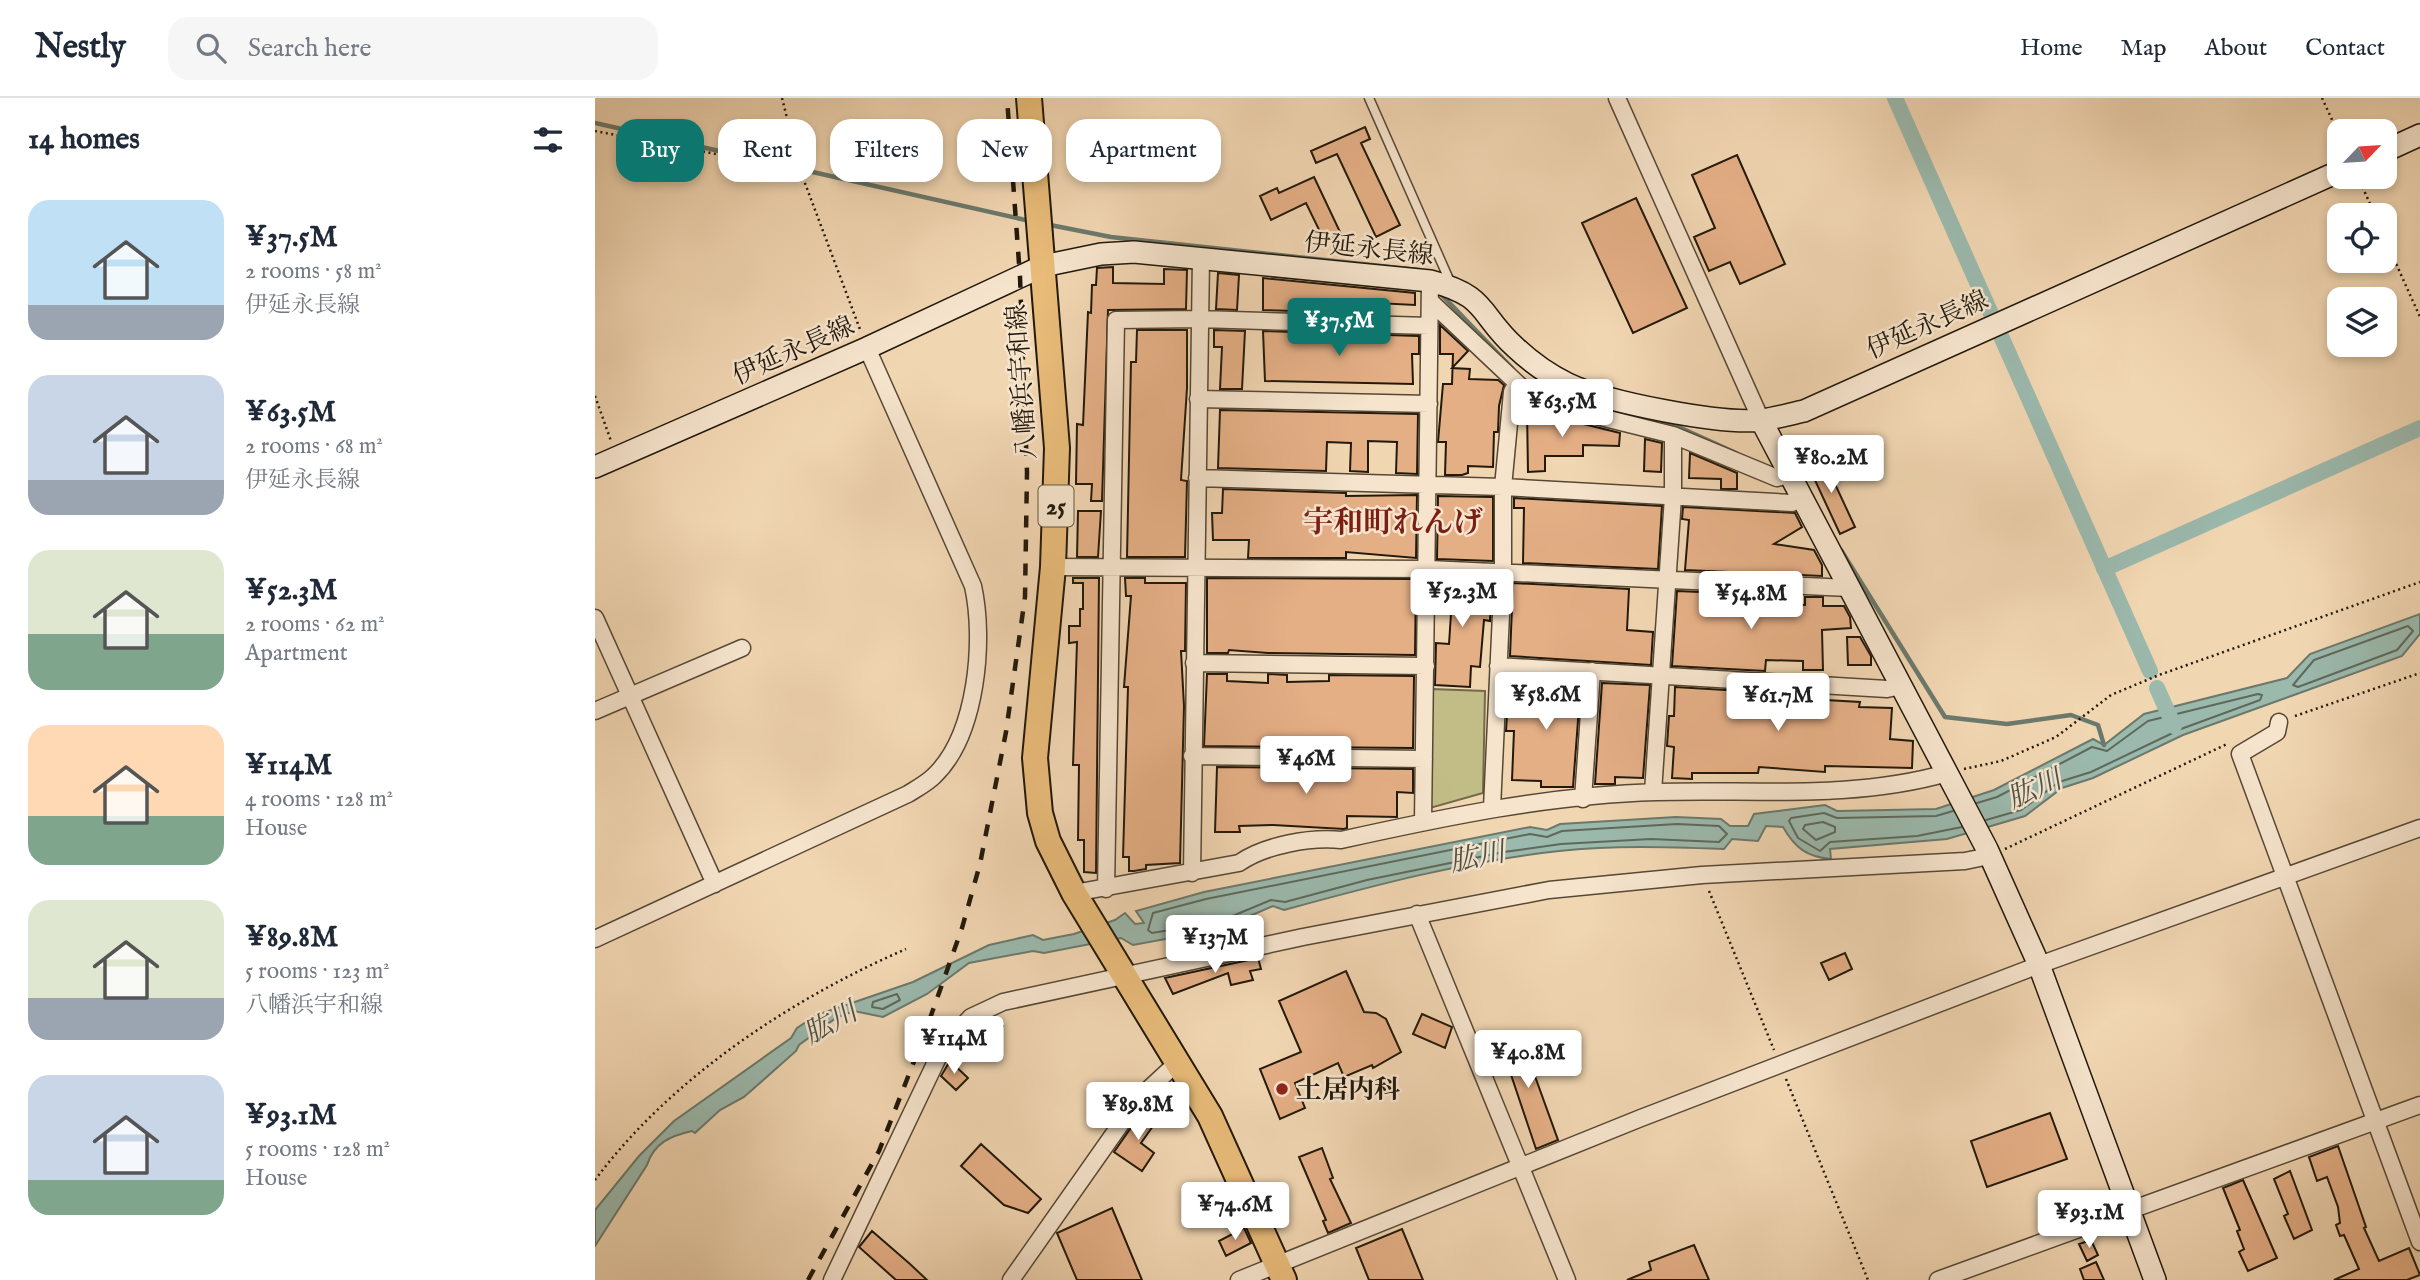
<!DOCTYPE html>
<meta charset="utf-8">
<style>
:root{--surface:#fff;--page:#f6f6f7;--text:#1f2937;--muted:#747a83;--line:#e0e1e3;--accent:#0f766e}
body{margin:0;font-family:"IM FELL English","Noto Serif JP",serif;background:var(--page);color:var(--text);height:100vh;display:flex;flex-direction:column;font-size:26px;white-space:nowrap}
*{box-sizing:border-box;margin:0}
p{font-size:23px;color:var(--muted)}
.icon{flex:none;width:38px;height:38px;fill:none;stroke:currentColor;stroke-width:2;stroke-linecap:round;stroke-linejoin:round}
.map{position:relative;flex:1;overflow:hidden}
.details{display:flex;flex-direction:column;background:var(--surface);width:595px}
.details>*{flex:none}
.top-card{position:absolute;left:21px;top:21px;width:665px;height:63px;display:flex;gap:14px}
.needle{width:46px;rotate:65deg}
.tools{position:absolute;left:1732px;top:21px;display:grid;gap:14px}
.tools a{display:grid;place-items:center;width:70px;height:70px;border-radius:14px;background:var(--surface);box-shadow:0 4px 10px #0003;font-size:35px}
.price{position:absolute;translate:-50% -60px;padding:0 16px;border-radius:7px;background:#fff;color:#222;font-size:23px;line-height:46px;filter:drop-shadow(0 2px 4px #0008)}
.price::after{content:'';position:absolute;left:50%;top:42px;width:21px;height:16px;margin-left:-10px;background:inherit;clip-path:polygon(0 0,100% 0,50% 100%)}
.price.active{background:var(--accent);color:#fff}
ul{padding:0;list-style:none}
li{display:flex;align-items:center;gap:21px;height:175px;padding:0 28px}
li span{display:grid;place-items:center;flex:none;width:196px;height:140px;border-radius:21px;color:#555}
li>.icon{margin-inline-start:auto}
span .icon{width:84px;height:84px;fill:#fffc;stroke-width:1}
li b{font-size:30px}
h2{display:flex;justify-content:space-between;align-items:center;height:84px;padding:0 28px;font-size:30px}
.pill{padding:0 24px;border-radius:21px;background:var(--surface);box-shadow:0 4px 10px #0003;font-size:24px;line-height:63px}
.pill.active{background:var(--accent);color:#fff}
header{display:flex;align-items:center;gap:42px;box-sizing:border-box;height:98px;padding:0 35px;background:var(--surface);border-bottom:2px solid var(--line)}
header strong{font-size:33px}
nav{display:flex;gap:38px;margin-inline-start:auto;font-size:24px}
.search{width:490px;height:63px;background:var(--page);display:flex;align-items:center;gap:18px;box-sizing:border-box;padding:0 24px;border-radius:21px;color:var(--muted);font-size:26px}
main{display:flex;flex:1;min-height:0}
.map>svg:first-child{display:block}
</style>
<header>
<strong>Nestly</strong>
<div class="search"><svg class="icon" aria-label="search" viewBox="0 0 24 24"><circle cx="10" cy="10" r="6"/><path d="M15 15l6 6"/></svg>Search here</div>
<nav><a>Home</a><a>Map</a><a>About</a><a>Contact</a></nav>
</header>
<main>
<section class="details">
<h2>14 homes<svg class="icon" aria-label="filters" viewBox="0 0 24 24"><path d="M4 7h16M4 17h16"/><circle cx="9" cy="7" r="2"/><circle cx="15" cy="17" r="2"/></svg></h2>
<ul>
<li><span style="background:linear-gradient(#bfe0f5 75%,#9aa5b1 0)"><svg class="icon" aria-label="home" viewBox="0 0 24 24"><path d="M3 11l9-7 9 7M6 9v11h12V9"/></svg></span><div><b>¥37.5M</b><p>2 rooms · 58 m²</p><p>伊延永長線</p></div></li>
<li><span style="background:linear-gradient(#c9d6e8 75%,#9aa5b1 0)"><svg class="icon" aria-label="home" viewBox="0 0 24 24"><path d="M3 11l9-7 9 7M6 9v11h12V9"/></svg></span><div><b>¥63.5M</b><p>2 rooms · 68 m²</p><p>伊延永長線</p></div></li>
<li><span style="background:linear-gradient(#dfe7d0 60%,#7fa58c 0)"><svg class="icon" aria-label="home" viewBox="0 0 24 24"><path d="M3 11l9-7 9 7M6 9v11h12V9"/></svg></span><div><b>¥52.3M</b><p>2 rooms · 62 m²</p><p>Apartment</p></div></li>
<li><span style="background:linear-gradient(#ffd9b3 65%,#7fa58c 0)"><svg class="icon" aria-label="home" viewBox="0 0 24 24"><path d="M3 11l9-7 9 7M6 9v11h12V9"/></svg></span><div><b>¥114M</b><p>4 rooms · 128 m²</p><p>House</p></div></li>
<li><span style="background:linear-gradient(#dfe7d0 70%,#9aa5b1 0)"><svg class="icon" aria-label="home" viewBox="0 0 24 24"><path d="M3 11l9-7 9 7M6 9v11h12V9"/></svg></span><div><b>¥89.8M</b><p>5 rooms · 123 m²</p><p>八幡浜宇和線</p></div></li>
<li><span style="background:linear-gradient(#c9d6e8 75%,#7fa58c 0)"><svg class="icon" aria-label="home" viewBox="0 0 24 24"><path d="M3 11l9-7 9 7M6 9v11h12V9"/></svg></span><div><b>¥93.1M</b><p>5 rooms · 128 m²</p><p>House</p></div></li>
</ul>
</section>
<div class="map">
<svg width="1825" height="1182" viewBox="0 0 1825 1182">
<rect width="100%" height="100%" fill="#f1d6b2"/>
<filter id="stains"><feTurbulence type="fractalNoise" baseFrequency=".00286" numOctaves="4"/><feColorMatrix values="0 0 0 0 .2 0 0 0 0 .09 0 0 0 0 .02 0 0 0 .5 -.17"/></filter>
<radialGradient id="worn" r=".72"><stop offset=".6" stop-color="#630" stop-opacity="0"/><stop offset="1" stop-color="#630" stop-opacity=".3"/></radialGradient>
<!-- green -->
<path fill="#c2bc87" stroke="#726a49" stroke-width="2" d="M837,591L890,593L888,695L835,710Z"/>
<!-- water -->
<path fill="#9bb9ad" stroke="#6b796c" stroke-width="2" d="M1825,516V536L1807,558L1588,637L1498,680L1467,690L1430,718L1352,741L1235,751L1236,761C1212,759 1200,750 1188,729L1171,728L1163,743L1137,741L1129,751C1074,749 1019,747 964,753C871,763 780,787 689,812L678,808L625,831L538,847L526,840L449,855L438,853L374,865L332,896L288,919L259,913L241,920L204,947L201,953L149,999L125,1012L100,1035L97,1033C75,1038 59,1045 52,1067L0,1148V1112L44,1058L79,1023L196,940L202,930L222,917L318,884L394,847L438,837L448,842L479,836L520,822L530,815L540,826L549,825L541,813L609,794L935,729L952,732L965,726L1081,719L1126,721L1135,728H1153L1159,716L1230,707L1242,713L1341,711L1399,692L1498,641L1509,647L1549,616L1692,580L1715,556Z"/>
<g fill="none" stroke-linecap="round" stroke-linejoin="round">
<!-- shore -->
<path stroke="#5e695c" stroke-width="2" d="M1813,528L1818,533L1802,552L1703,589L1698,587L1719,562Z
M1382,705L1402,699L1497,649L1512,653L1553,623L1663,596L1667,597L1665,602L1586,631L1496,674L1464,684L1426,712L1391,722
M1358,713L1341,718L1242,720L1229,715L1196,720L1194,723L1203,740L1225,753L1235,744L1322,738L1367,729
M1228,724L1240,729V734L1221,742L1208,731L1210,727Z
M1082,726L1124,728L1132,736L1124,744L1056,741L966,746L909,754L772,782L690,804L676,802L623,824L557,835L553,832L558,815L611,801L935,736L952,739L967,733Z
M302,896L305,902L288,911L277,909L278,904Z"/>
<!-- stream -->
<path stroke="#6b796c" stroke-width="4.5" d="M0,25L435,123
M450,126L516,139L823,172
M844,194L918,271
M1024,316L1075,325L1141,355
M1246,452L1350,619L1412,626L1476,617L1503,627L1509,647"/>
<!-- canal -->
<path stroke="#9bb9ad" stroke-width="16" d="M1300,0L1555,573
M1509,471L1825,330
M1562,590L1579,628"/>
</g>
<!-- building -->
<path fill="#e5af86" stroke="#22190b" stroke-width="2" d="M770,29L775,41L766,45L805,127L781,139L742,56L721,65L716,53Z
M1142,57L1190,166L1145,186L1135,164L1114,173L1099,139L1120,130L1097,77Z
M719,79L746,136L730,144L711,105L676,122L665,98L682,90L684,95Z
M1041,100L1092,210L1038,235L987,125Z
M518,169V185L569,186V171L592,172L591,211L513,212L507,403H496L497,386H481L482,326L488,327L493,214L496,215L497,187H501L502,170Z
M623,175L644,177L642,212L621,211Z
M668,180L820,195V207L761,204V215L668,212Z
M845,227L873,253L857,270L875,271L874,281L903,282L909,287L904,308L903,334H899L898,369L873,368V375L867,377H850L851,344H843L848,286H857L858,256H845Z
M542,232H592V290L586,382L592,383L590,459H532L536,264H541Z
M619,232L650,233L647,291H625L627,249H619Z
M668,233L824,238V256H817L818,286L670,283Z
M625,312L823,316L822,376L801,375L802,344L773,343V374L755,373L756,345L732,344L731,373L623,370Z
M932,312L1025,335L1024,348L988,347V358H950V373L933,374Z
M1050,341L1067,345L1066,374L1049,373Z
M1095,355L1142,375V391H1126V381L1094,380Z
M1227,358L1260,429L1245,436L1212,365Z
M628,391L751,395V398L822,397L821,460L751,454V460H653L654,442H618L617,415H627Z
M843,398L898,399V463L842,461Z
M919,400L1067,408L1063,471L928,465L929,410H919Z
M1088,409L1200,415L1207,429L1179,446L1219,452L1227,467V478L1090,472L1094,422L1087,421Z
M483,413H506L503,459H482Z
M478,480H504L501,775L489,774V742H483L484,667H478L482,544L474,545V528H485V511H488V485H478Z
M530,480H550V485H591L590,553H586L589,608L585,765L551,767V771L539,773H534V759H528L533,589H529L536,498H531Z
M612,480L821,481L820,557L673,555L634,552L633,555H612Z
M842,482L897,484L895,523L889,522L885,569L876,568L875,589L840,587L841,545L854,546L856,516L841,515Z
M918,485L1034,491L1032,532L1058,534L1056,567L915,558Z
M1082,493L1174,497L1175,505L1210,507V499H1228V508H1249L1255,519L1256,530L1227,532L1228,572H1208V563L1171,562L1170,573L1077,568Z
M1252,539H1265L1276,558V567H1253Z
M612,576H632V583L673,585V576L692,577V584L734,583V577L819,578L818,650L609,648Z
M926,580L986,583L978,689H946V683L917,682L919,633H911L912,616H924Z
M1007,585L1055,587L1048,680L1020,679V686H1000Z
M1080,589L1232,598L1231,602L1265,604L1264,609L1297,610L1295,641L1318,643L1317,670L1230,668V674L1164,669L1163,675H1097V681L1077,680L1079,649L1072,648L1074,618H1079Z
M622,669L818,671V695L802,694V719L752,718V730L749,731L678,727L644,728L645,734H620Z
M1250,855L1257,871L1234,882L1226,865Z
M663,860L666,871L655,873L658,882L636,887L633,875L578,896L570,880Z
M751,873L769,914L781,915L791,921L806,954L778,970L777,967L749,979L743,965L700,985L710,1010L685,1021L665,971L706,954L684,903Z
M827,916L857,929L850,950L818,936Z
M399,920L408,928L398,940L383,927Z
M924,934L963,1042L941,1051L908,953L904,955L900,944Z
M355,963L373,980L361,992L346,978Z
M549,1011L563,1021L546,1045L559,1055L547,1073L519,1054Z
M1455,1015L1472,1061L1392,1089L1376,1043Z
M386,1046L446,1101L433,1115L409,1107L366,1068Z
M1743,1048L1771,1129L1769,1130L1784,1163L1814,1150L1825,1177L1812,1182H1739L1764,1171L1749,1137L1745,1138L1741,1127L1745,1125L1743,1109L1732,1079L1722,1083L1714,1059Z
M727,1050L738,1080L735,1081L756,1125L733,1135L728,1123L731,1122L704,1059Z
M1695,1073L1717,1132L1699,1141L1689,1118L1693,1116L1679,1081Z
M1648,1082L1682,1160L1653,1173L1644,1154L1649,1151L1642,1133L1645,1132L1628,1090Z
M517,1110L547,1182H482L462,1135Z
M649,1130L656,1145L631,1158L624,1143Z
M807,1131L828,1182H774L761,1150Z
M277,1133L315,1166L332,1182H301L264,1149Z
M1496,1142L1503,1157L1492,1163L1484,1146Z
M1099,1147L1114,1182H1032L1056,1172L1054,1164Z
M1501,1164L1509,1182H1489L1485,1171Z"/>
<g fill="none" stroke-linecap="round" stroke-linejoin="round">
<defs>
<path id="lane" d="M774,0L856,186"/>
<path id="street" d="M1022,0L1166,322
M835,203L941,303L1078,337
M922,285L917,294L908,389L1197,405L1206,400
M603,301L834,306
M602,380L908,389V473L897,710
M458,469L834,471L1254,490
M0,520L120,786
M599,565L831,568
M903,568L1292,591L1306,588
M0,613L147,550
M1684,624L1682,634L1645,656L1825,1144
M597,658L829,661
M1058,694L1078,399V337L1182,380L1194,377
M988,701L997,573
M828,724L835,183
M597,775L606,160
M511,791L521,222L605,221L834,228
M479,795L644,765C670,747 715,739 746,742C850,719 955,697 1061,694C1157,691 1258,702 1352,675
M822,816L972,1182
M0,841L313,696C321,691 332,685 339,678C382,637 390,542 378,488L272,250
M237,1182L348,949L376,919L408,904L708,839L954,792L1107,777L1370,763L1394,758
M416,1182L544,1000L584,963
M644,1182L1046,1020L1444,867L1825,730
M1343,1182L1825,1007"/>
<path id="secondary" d="M1790,53L1825,37
M1166,322L1392,751L1444,867L1560,1182
M0,369L272,250L448,168L506,156L539,154L835,183C894,198 883,216 921,250C936,264 954,277 973,286C1011,304 1126,327 1167,322C1181,320 1195,316 1209,313L1745,73"/>
<path id="primary" d="M434,0L462,350L458,469L440,660L445,715L453,743L479,795L615,1018L689,1182"/>
</defs>
<!-- lane casing -->
<use href="#lane" stroke="#564835" stroke-width="11"/>
<!-- street casing -->
<use href="#street" stroke="#564835" stroke-width="19"/>
<!-- secondary casing -->
<use href="#secondary" stroke="#22190b" stroke-width="24"/>
<!-- primary casing -->
<use href="#primary" stroke="#22190b" stroke-width="28"/>
<!-- path -->
<path stroke="#22190b" stroke-width="2.5" stroke-dasharray="2 3.5" stroke-linecap="butt" d="M187,0L205,72L266,234
M1727,0L1745,39
M0,33L205,72
M1763,79L1780,117
M1790,141L1825,219
M0,298L16,343
M1700,618L1825,575
M1369,671L1406,663L1461,639L1516,597L1564,577L1825,484
M1410,751L1632,646
M1114,793L1179,952
M1191,981L1273,1182
M0,1082C76,980 196,901 311,851"/>
<!-- lane -->
<use href="#lane" stroke="#f6e4cd" stroke-width="8"/>
<!-- street -->
<use href="#street" stroke="#f6e4cd" stroke-width="16"/>
<!-- secondary -->
<use href="#secondary" stroke="#f6e4cd" stroke-width="21"/>
<!-- primary -->
<use href="#primary" stroke="#e8bb79" stroke-width="24"/>
<!-- rail -->
<path stroke="#22190b" stroke-width="4.5" stroke-dasharray="12 12" stroke-linecap="butt" d="M213,1182L284,1053L327,943L367,830L385,766L411,634L430,499L432,374L425,179L412,0"/>
</g>
<!-- markers -->
<circle fill="#8f2418" stroke="#f6e4cd" stroke-width="2.5" cx="687" cy="991" r="7"/>
<g text-anchor="middle" stroke-width="5" stroke-linejoin="round" paint-order="stroke">
<!-- shield labels -->
<rect fill="#f6e4cd" stroke="#625645" stroke-width="2" x="443.5" y="387.5" width="35" height="41" rx="5"/>
<g font-size="24" font-weight="bold" fill="#22190b">
<text x="461" y="416">25</text>
</g>
<!-- street labels -->
<g font-size="26" fill="#22190b" stroke="#f6e4cd">
<text transform="translate(774 150) rotate(6)" y="9">伊延永長線</text>
<text transform="translate(1332 226) rotate(-24)" y="9">伊延永長線</text>
<text transform="translate(198 252) rotate(-24)" y="9">伊延永長線</text>
<text transform="translate(426 284) rotate(-94)" y="9">八幡浜宇和線</text>
</g>
<!-- poi labels -->
<g font-size="26" font-weight="bold" fill="#22190b" stroke="#f6e4cd" text-anchor="start">
<text x="701" y="1000">土居内科</text>
</g>
<!-- water labels -->
<g font-size="28" font-style="italic" fill="#4c5144" stroke="#f6e4cd">
<text transform="translate(1439 690) rotate(-24)" y="10">肱川</text>
<text transform="translate(882 758) rotate(-12)" y="10">肱川</text>
<text transform="translate(235 924) rotate(-29)" y="10">肱川</text>
</g>
<!-- quarter labels -->
<g font-size="30" font-weight="bold" fill="#7a1f14" stroke="#f6e4cd">
<text x="798" y="434">宇和町れんげ</text>
</g>
</g>
<rect width="100%" height="100%" filter="url(#stains)"/>
<rect width="100%" height="100%" fill="url(#worn)"/>
</svg>
<div class="tools">
<a><svg class="needle" viewBox="-14 -14 28 28"><path d="M0-13l5 13h-10z" fill="#e53935"/><path d="M0 13l5-13h-10z" fill="#747a83"/></svg></a>
<a><svg class="icon" aria-label="locate" viewBox="0 0 24 24"><circle cx="12" cy="12" r="6"/><path d="M12 2v4M12 18v4M2 12h4M18 12h4"/></svg></a>
<a><svg class="icon" aria-label="layers" viewBox="0 0 24 24"><path d="M12 4l9 5-9 5-9-5zM3 14l9 5 9-5"/></svg></a>
</div>
<b class="price active" style="left:744px;top:260px">¥37.5M</b>
<b class="price" style="left:967px;top:341px">¥63.5M</b>
<b class="price" style="left:1236px;top:397px">¥80.2M</b>
<b class="price" style="left:867px;top:531px">¥52.3M</b>
<b class="price" style="left:1156px;top:533px">¥54.8M</b>
<b class="price" style="left:951px;top:634px">¥58.6M</b>
<b class="price" style="left:1183px;top:635px">¥61.7M</b>
<b class="price" style="left:711px;top:698px">¥46M</b>
<b class="price" style="left:620px;top:877px">¥137M</b>
<b class="price" style="left:359px;top:978px">¥114M</b>
<b class="price" style="left:933px;top:992px">¥40.8M</b>
<b class="price" style="left:543px;top:1044px">¥89.8M</b>
<b class="price" style="left:640px;top:1144px">¥74.6M</b>
<b class="price" style="left:1494px;top:1152px">¥93.1M</b>
<div class="top-card">
<a class="pill active">Buy</a>
<a class="pill">Rent</a>
<a class="pill">Filters</a>
<a class="pill">New</a>
<a class="pill">Apartment</a>
</div>
</div>
</main>
